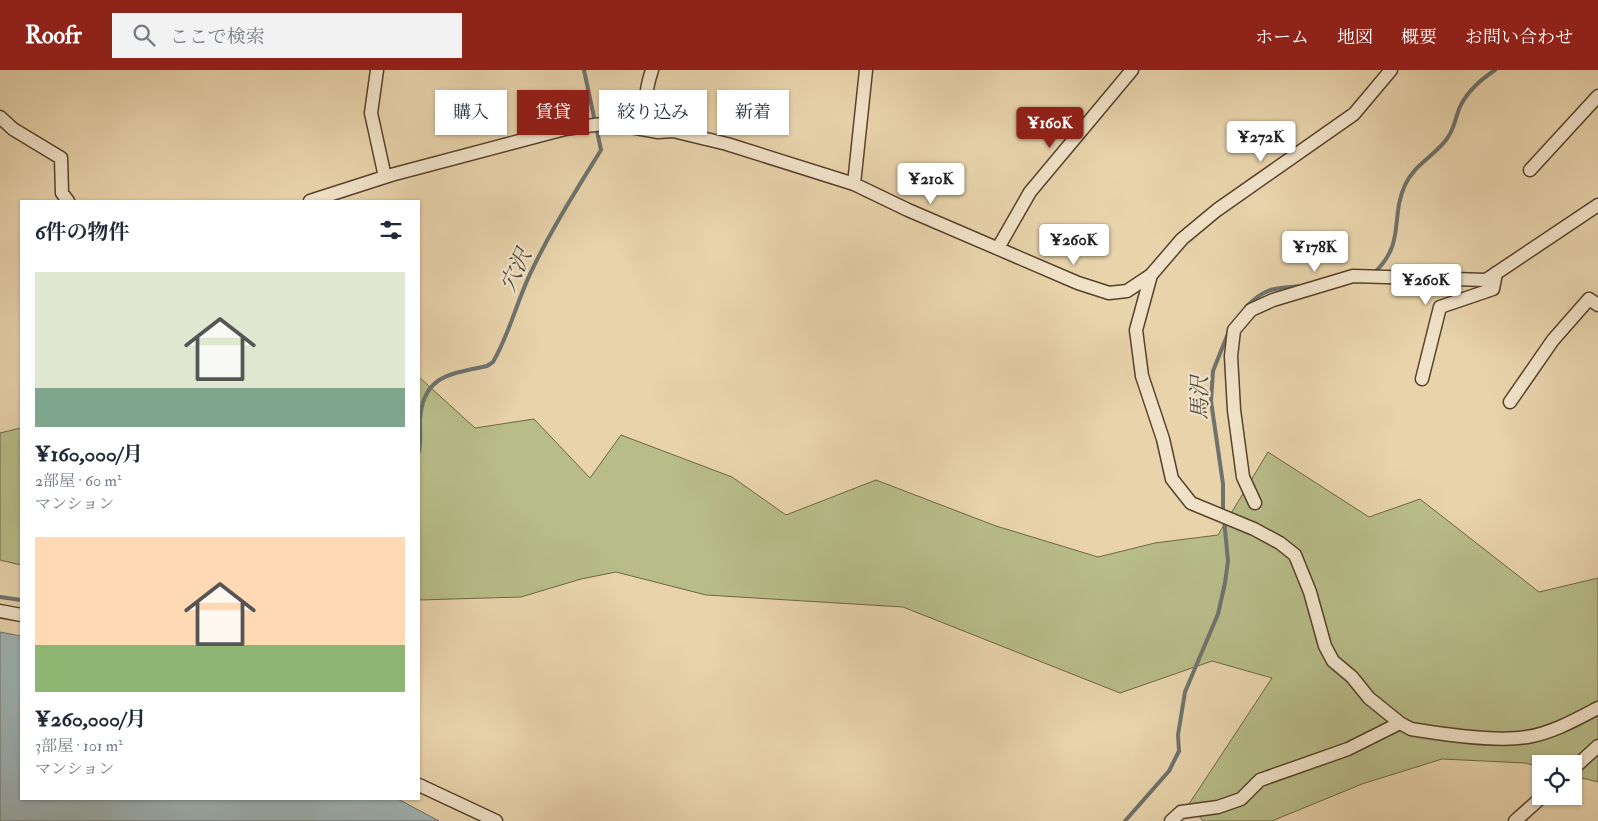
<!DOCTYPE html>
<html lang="ja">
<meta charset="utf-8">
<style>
:root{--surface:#fff;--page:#f2f2f3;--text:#1f2937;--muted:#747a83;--accent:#8f2418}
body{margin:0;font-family:"IM FELL Double Pica","Noto Serif JP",serif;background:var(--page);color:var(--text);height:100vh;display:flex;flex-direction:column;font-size:19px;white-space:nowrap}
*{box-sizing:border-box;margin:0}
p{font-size:16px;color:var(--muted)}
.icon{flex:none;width:28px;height:28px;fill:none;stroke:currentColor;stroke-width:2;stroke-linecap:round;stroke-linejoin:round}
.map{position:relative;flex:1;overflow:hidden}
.sheet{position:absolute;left:20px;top:130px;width:400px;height:600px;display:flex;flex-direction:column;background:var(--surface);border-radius:0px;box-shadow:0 1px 4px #0004}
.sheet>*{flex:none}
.banner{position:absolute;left:435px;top:20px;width:475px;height:45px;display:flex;gap:10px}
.buttons{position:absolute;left:1532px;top:685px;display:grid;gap:10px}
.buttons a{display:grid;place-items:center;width:50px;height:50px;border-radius:0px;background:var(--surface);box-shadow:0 1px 4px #0004;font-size:25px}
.price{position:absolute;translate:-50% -42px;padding:0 11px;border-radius:5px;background:#fff;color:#222;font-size:16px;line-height:32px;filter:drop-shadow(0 1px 2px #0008)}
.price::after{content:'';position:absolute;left:50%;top:30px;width:15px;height:11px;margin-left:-8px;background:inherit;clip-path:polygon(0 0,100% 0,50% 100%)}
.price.current{background:var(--accent);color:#fff}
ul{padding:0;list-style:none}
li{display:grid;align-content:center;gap:10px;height:265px;padding:0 15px}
li span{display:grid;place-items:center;height:155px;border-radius:0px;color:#555}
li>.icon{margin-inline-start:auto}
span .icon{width:90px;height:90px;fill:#fffc;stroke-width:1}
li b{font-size:21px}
h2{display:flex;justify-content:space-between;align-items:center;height:60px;padding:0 15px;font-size:21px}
.pill{padding:0 18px;border-radius:0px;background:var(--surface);box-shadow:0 1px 4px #0004;font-size:18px;line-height:45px}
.pill.current{background:var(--accent);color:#fff}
header{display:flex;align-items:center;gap:30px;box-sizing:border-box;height:70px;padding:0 25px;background:var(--accent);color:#fff}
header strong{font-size:24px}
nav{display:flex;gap:28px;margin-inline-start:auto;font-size:18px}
.search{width:350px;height:45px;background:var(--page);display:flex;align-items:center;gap:12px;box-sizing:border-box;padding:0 18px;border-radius:0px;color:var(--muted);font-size:19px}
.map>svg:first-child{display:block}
</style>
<header>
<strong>Roofr</strong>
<div class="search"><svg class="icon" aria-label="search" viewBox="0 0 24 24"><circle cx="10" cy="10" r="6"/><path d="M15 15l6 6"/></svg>ここで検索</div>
<nav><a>ホーム</a><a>地図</a><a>概要</a><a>お問い合わせ</a></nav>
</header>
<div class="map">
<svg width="1598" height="751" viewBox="0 0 1598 751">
<rect width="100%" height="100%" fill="#e8d3ab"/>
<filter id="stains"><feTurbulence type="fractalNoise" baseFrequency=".004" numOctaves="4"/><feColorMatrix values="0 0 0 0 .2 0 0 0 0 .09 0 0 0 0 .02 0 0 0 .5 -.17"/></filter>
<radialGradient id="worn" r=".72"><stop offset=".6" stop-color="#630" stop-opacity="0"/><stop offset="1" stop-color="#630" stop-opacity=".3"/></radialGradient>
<!-- green -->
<path fill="#b7bc88" stroke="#6f6644" d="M419,307L475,358L534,349L590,408L621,365L732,407L786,445L876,410L996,456L1098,487L1155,473L1218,465L1268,382L1369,447L1420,429L1539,522L1598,508V712L1574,706V694H1541V697L1525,693L1442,689L1362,714L1272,751H1203L1189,734L1272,608L1212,591L1120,623L903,537L706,525L616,502L581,509L521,527L419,530Z
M21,358V495L0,490V363Z"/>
<!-- water -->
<path fill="#9eb4b6" stroke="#6e736d" d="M0,562L21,566V729H398L439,751H0Z"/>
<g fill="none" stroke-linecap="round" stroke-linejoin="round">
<!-- stream -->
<path stroke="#6e736d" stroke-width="4" d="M1374,203C1406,173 1390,148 1405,115C1414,95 1433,87 1446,70C1454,60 1455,50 1459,39C1466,22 1480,10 1495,0
M1246,237C1266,217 1275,218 1302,216
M419,382C421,371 420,362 420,351C422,306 449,304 487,296L493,292C510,263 517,230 532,200C552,158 577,119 601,80L584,0
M1223,442V414L1211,331L1213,301L1229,261
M0,527L21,530
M1125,751L1169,701L1179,681L1178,665L1185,622L1218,544L1225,513L1228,491L1224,449"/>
<defs>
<path id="street" d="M377,0L371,43L385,107
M652,0C642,31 646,33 658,62
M0,47L13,59L61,88L62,123L68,131
M1530,100L1598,26
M854,114L866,0
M310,131L391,105L565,59L609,53L658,62L673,61L727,74L854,114L908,140L1078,213L1109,223L1127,221L1151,205L1182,169L1217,140L1354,44L1391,0
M998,178L1030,122L1132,0
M1151,205L1136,260L1142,306L1163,369L1172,409L1191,433L1254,459L1280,473L1295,485L1310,522L1325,576L1333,591L1352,607L1369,628L1400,653L1411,659C1441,664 1497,672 1527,667C1552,663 1575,650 1598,638
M1422,309L1440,237L1493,219L1496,203
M1510,332L1553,270L1589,229L1598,235
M1255,433L1243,407L1234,340L1231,286L1234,260L1251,240L1273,230L1353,206L1486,210L1598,135
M0,541L21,545
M1574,698L1598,676
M419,715L496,751
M1171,751L1181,742L1218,737L1241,729L1260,710L1348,679L1400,653
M1515,751L1543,726"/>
</defs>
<!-- street casing -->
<use href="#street" stroke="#57422b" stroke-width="15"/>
<!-- street -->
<use href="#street" stroke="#f0e2c8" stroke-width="12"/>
</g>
<g text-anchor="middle" stroke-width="4.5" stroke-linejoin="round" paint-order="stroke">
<!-- water labels -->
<g font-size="22" font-style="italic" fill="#514a40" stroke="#f0e2c8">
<text transform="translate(515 200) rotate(-65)" y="8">穴沢</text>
<text transform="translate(1199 328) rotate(-90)" y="8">馬沢</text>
</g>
</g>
<rect width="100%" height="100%" filter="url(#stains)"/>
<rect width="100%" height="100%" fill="url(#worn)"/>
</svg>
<div class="buttons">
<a><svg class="icon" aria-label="locate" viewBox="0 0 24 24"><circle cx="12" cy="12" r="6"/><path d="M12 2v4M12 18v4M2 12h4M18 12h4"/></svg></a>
</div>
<b class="price current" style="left:1050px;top:79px">¥160K</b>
<b class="price" style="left:1261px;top:93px">¥272K</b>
<b class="price" style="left:931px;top:135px">¥210K</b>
<b class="price" style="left:1074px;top:196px">¥260K</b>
<b class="price" style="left:1315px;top:203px">¥178K</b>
<b class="price" style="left:1426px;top:236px">¥260K</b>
<div class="banner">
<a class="pill">購入</a>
<a class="pill current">賃貸</a>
<a class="pill">絞り込み</a>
<a class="pill">新着</a>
</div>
<section class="sheet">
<h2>6件の物件<svg class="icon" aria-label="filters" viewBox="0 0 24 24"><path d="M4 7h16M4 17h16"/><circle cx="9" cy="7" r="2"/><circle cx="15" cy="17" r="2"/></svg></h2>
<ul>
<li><span style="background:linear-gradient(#dfe7d0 75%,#7fa58c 0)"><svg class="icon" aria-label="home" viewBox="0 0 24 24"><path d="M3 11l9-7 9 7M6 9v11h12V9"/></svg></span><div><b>¥160,000/月</b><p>2部屋 · 60 m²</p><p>マンション</p></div></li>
<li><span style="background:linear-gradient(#ffd9b3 70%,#8fb573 0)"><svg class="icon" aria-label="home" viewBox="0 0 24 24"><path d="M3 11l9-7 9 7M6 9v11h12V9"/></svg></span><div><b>¥260,000/月</b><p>3部屋 · 101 m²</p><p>マンション</p></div></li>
</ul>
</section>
</div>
